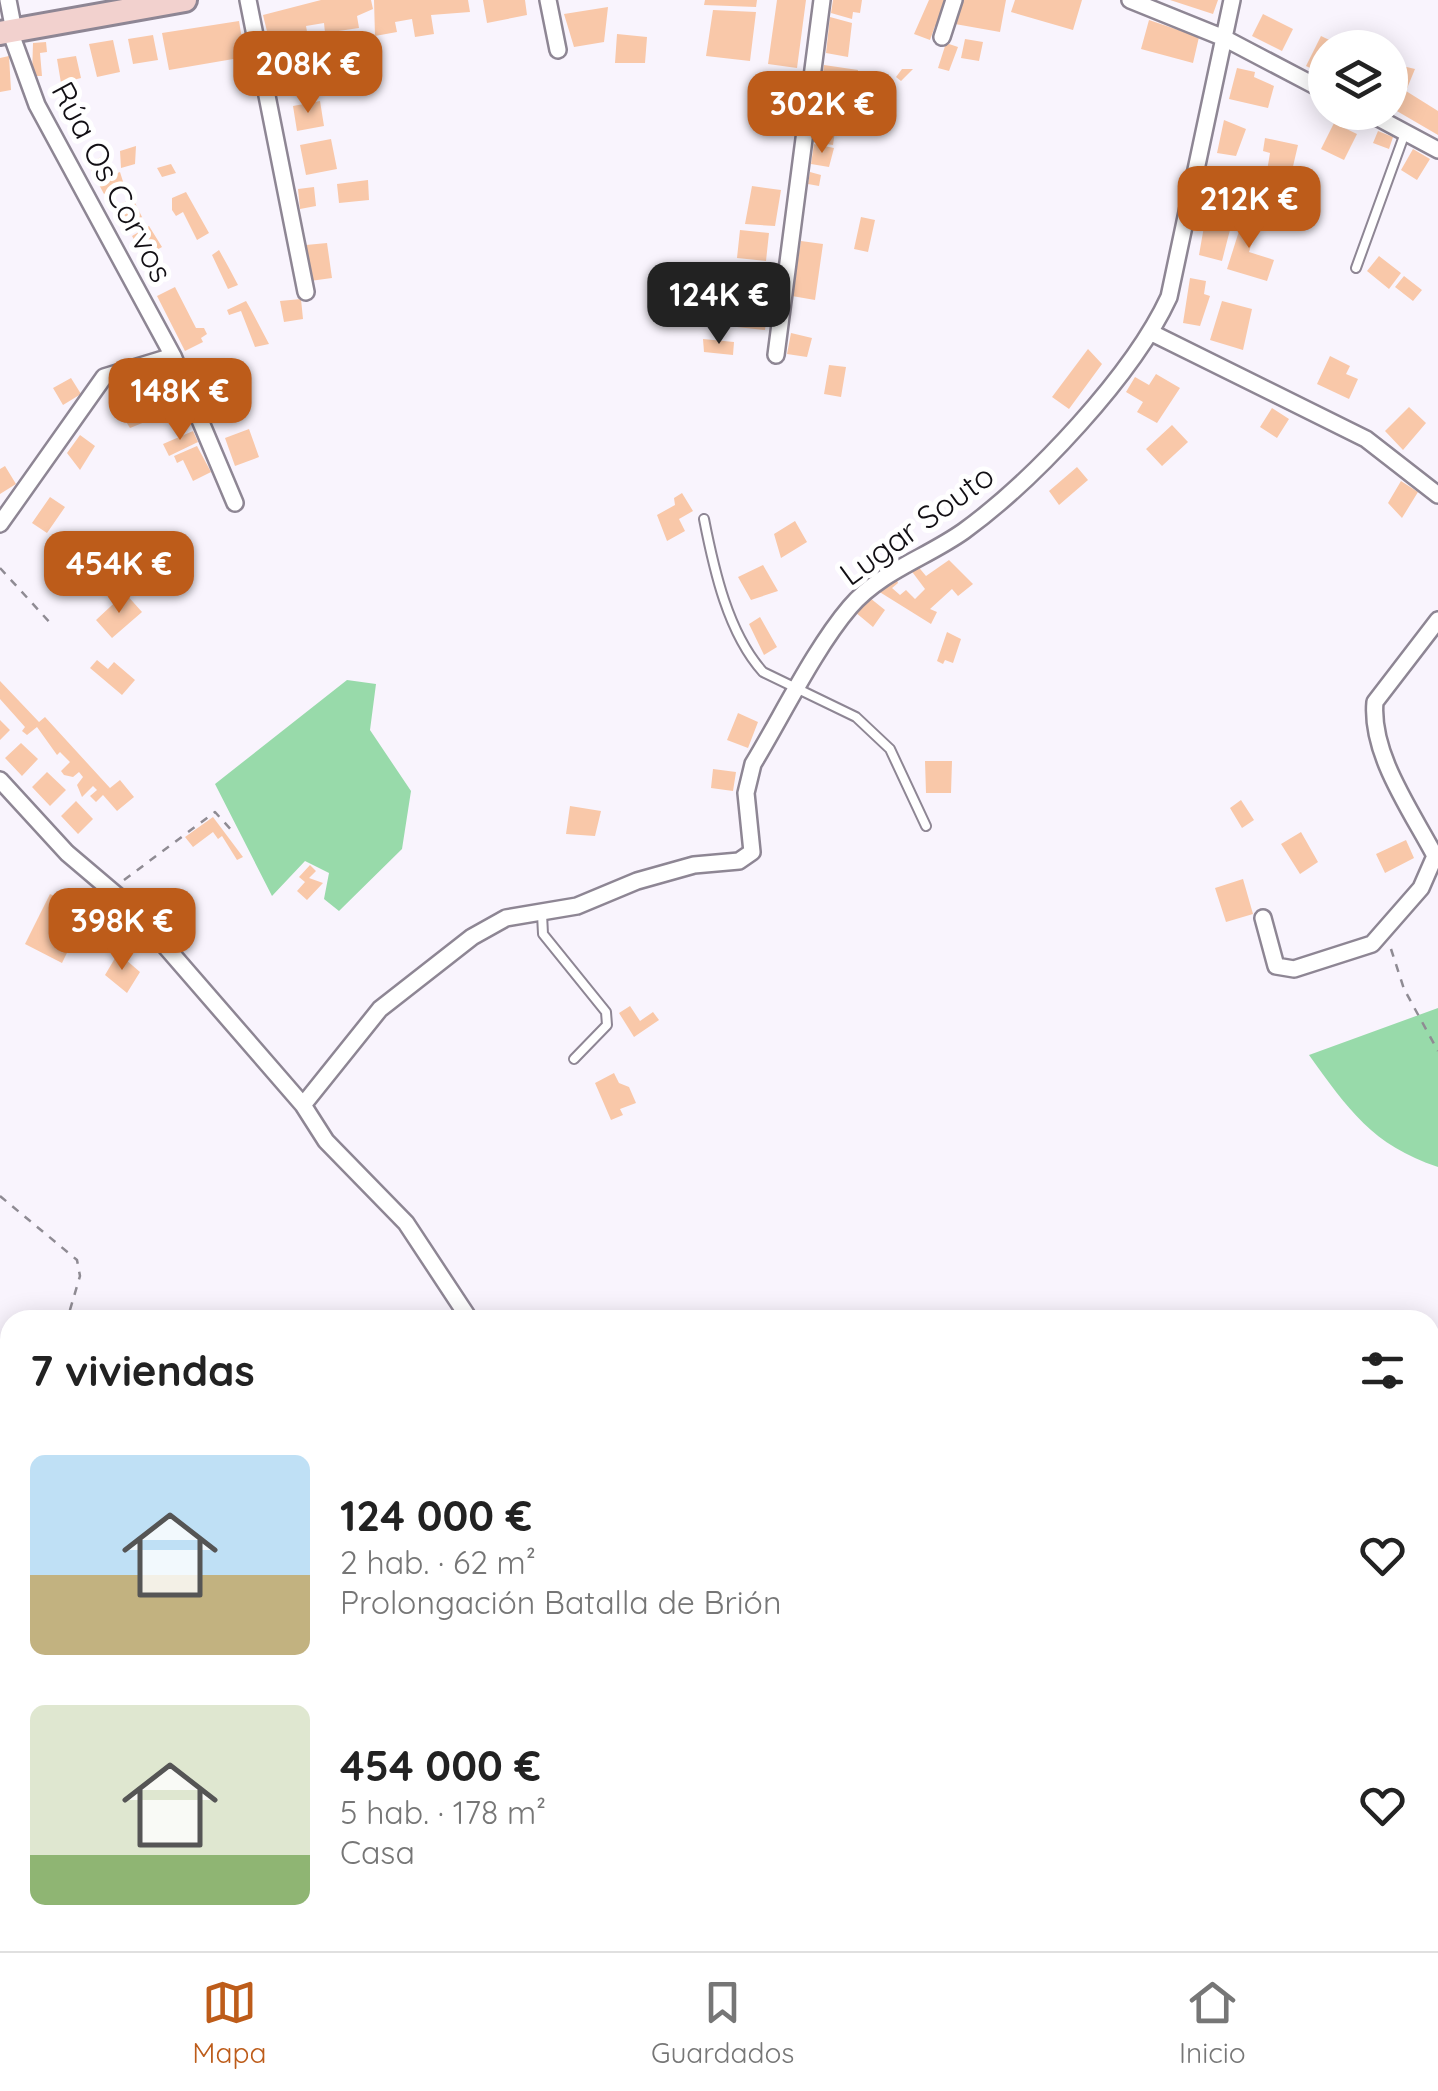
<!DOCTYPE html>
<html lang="es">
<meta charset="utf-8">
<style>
:root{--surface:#fff;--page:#f2f2f2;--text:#222;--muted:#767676;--line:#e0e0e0;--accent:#bd5c1a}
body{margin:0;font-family:Quicksand,sans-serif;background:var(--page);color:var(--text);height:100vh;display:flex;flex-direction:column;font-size:38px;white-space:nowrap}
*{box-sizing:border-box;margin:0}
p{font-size:32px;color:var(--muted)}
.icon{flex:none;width:55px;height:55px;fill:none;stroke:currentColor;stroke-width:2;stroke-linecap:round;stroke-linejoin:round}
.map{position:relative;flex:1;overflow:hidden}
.side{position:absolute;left:0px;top:1310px;width:1440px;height:642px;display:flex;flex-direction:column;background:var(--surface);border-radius:30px 30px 0 0;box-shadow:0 5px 25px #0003}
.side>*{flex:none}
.tools{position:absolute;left:1308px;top:30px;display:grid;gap:20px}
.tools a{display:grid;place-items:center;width:100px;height:100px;border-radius:50%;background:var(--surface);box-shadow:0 5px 25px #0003;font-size:50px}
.price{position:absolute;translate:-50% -85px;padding:0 22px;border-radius:20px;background:var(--accent);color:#fff;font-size:32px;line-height:65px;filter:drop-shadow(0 2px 5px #0008)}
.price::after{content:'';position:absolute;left:50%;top:60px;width:30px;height:22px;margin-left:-15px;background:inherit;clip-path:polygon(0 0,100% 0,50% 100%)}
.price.active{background:#222;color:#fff}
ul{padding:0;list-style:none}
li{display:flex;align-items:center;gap:30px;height:250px;padding:0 30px}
li span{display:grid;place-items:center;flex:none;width:280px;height:200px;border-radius:15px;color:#555}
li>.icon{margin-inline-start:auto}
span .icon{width:120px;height:120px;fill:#fffc;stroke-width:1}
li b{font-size:42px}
h2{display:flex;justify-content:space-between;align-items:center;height:120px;padding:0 30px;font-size:42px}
.tab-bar{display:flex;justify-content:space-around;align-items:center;height:140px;border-top:2px solid var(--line);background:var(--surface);font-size:28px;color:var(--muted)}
.tab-bar a{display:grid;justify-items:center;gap:5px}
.tab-bar .active{color:var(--accent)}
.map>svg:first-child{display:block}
</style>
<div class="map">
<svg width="1438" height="1951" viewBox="0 0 1438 1951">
<rect width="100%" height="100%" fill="#f9f4fd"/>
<!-- green -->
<path fill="#98daaa" d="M347,680L376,684L370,730L411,791L402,849L339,911L324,899L329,873L305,861L272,896L215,784Z
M1438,1008V1167C1372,1145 1348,1109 1309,1055Z
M1438,1826V1951H1324L1330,1943L1430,1942V1828Z"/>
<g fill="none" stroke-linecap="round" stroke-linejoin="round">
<!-- river -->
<path stroke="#67ebf7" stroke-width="30" d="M1430,1713H1438
M0,1900L10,1896
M1303,1951L1307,1942"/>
</g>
<!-- building -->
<path fill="#f9c8a9" d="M321,0H371L373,9L357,16L359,28L325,33L324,23L306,26L317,87L282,93L263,15Z
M374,0H468L470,12L431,15L434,34L415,37L412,19L395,22L397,32L375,36Z
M483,0H525L527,15L487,23Z
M705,0H757L756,7L704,5Z
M777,0H806L797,68L768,64Z
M833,0H862L860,13L853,12L852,19L831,13Z
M929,0H948L941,25L935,26L930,40L914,34Z
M959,0H1006L1000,32L955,24Z
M1015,0H1082L1073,30L1011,12Z
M1170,0H1218L1213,14Z
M608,7L604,42L574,47L564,14Z
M713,10L756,12L750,61L706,56Z
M1263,14L1293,29L1282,51L1252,36Z
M830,17L852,23L848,57L826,53Z
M1149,20L1199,37L1193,63L1141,49Z
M239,21L245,57L169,70L162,33Z
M617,34L647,37L645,63H615Z
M153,35L158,60L133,64L128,39Z
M1321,36L1346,48H1325V75L1306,66Z
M965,39L983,42L979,61L961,58Z
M113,40L120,72L97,77L89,44Z
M46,42L47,52L40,53L42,76H32L33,43Z
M946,43L958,47L949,71L938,68Z
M9,56L11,90L0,92V58Z
M76,56L81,78L61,83L57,59Z
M1390,63L1415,69L1406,91L1438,111V135L1390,107Z
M824,65L858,70L856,86L822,82Z
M1237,68L1255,72L1254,77L1274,86L1268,108L1229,99Z
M902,69H913L901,81L896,77Z
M775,72L797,74L792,111L771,109Z
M320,101L324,126L297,131L293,106Z
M777,112L791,114L790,126L775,125Z
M816,120L836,124L833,145L813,142Z
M1224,120L1246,129L1236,156L1217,153Z
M1334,123L1357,134L1344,160L1321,149Z
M1378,131L1393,137L1389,149L1373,143Z
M1265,138L1298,145L1291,175L1267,171L1270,153L1263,151Z
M331,139L337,169L306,175L300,145Z
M814,144L834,148L829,167L811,164Z
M136,146L135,164L121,168L120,151Z
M1413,149L1430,159L1417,180L1401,170Z
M105,155L115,174L120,172L125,188L104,194L88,164Z
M171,164L176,173L162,177L157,168Z
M810,172L821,175L819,186L808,184Z
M368,180L369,200L339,203L337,184Z
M752,186L781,190L775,226L745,224Z
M314,187L316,206L300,209L298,189Z
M186,192L209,233L197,240L183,212L176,216L172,210V198Z
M133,199L142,217L121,227L111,207Z
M1246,209L1261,214L1249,252L1274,260L1267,281L1227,269Z
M1206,215L1232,222L1222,261L1199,255Z
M861,217L875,220L868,252L854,249Z
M149,226L162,247L144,257L132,236Z
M740,230L769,233L766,261L737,258Z
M801,241L823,244L815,300L792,296Z
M327,243L332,278L310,281L306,245Z
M219,250L229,268L238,285L228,289L212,255Z
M1379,256L1401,273L1389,289L1367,271Z
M1404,276L1422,290L1413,301L1395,287Z
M1190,278L1206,281L1204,294L1210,296L1200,326L1183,323Z
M175,287L196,328H204L207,334L201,338L203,342L185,351L157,296Z
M700,297L724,299L722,316L727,317L726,325L697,321Z
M301,299L303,319L284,322L280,301Z
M246,301L250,308L269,344L255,347L241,311L229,315L227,310Z
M1222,301L1252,309L1243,350L1210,340Z
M745,302L768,305L765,330L737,327L738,320L749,322Z
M791,333L812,338L807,357L787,354Z
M703,339L734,342L733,355L704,352Z
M1088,349L1102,364L1069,409L1052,397Z
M1330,356L1350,366L1346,374L1358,379L1349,399L1317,384Z
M829,365L846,367L841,397L824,394Z
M172,370L178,394L169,397L172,411L130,428L125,420L138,413L137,407L119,411L112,386Z
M1156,374L1180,388L1157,423L1137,412L1143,402L1126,392L1135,377L1149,385Z
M71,378L81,394L63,405L53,388Z
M226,395L231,414L209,420L203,402Z
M1409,407L1426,423L1403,450L1385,431Z
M1272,408L1289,419L1277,438L1260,427Z
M1172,425L1188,442L1162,466L1146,449Z
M249,429L259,457L235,466L225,438Z
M193,431L198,442L169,456L163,444Z
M80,435L95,446L80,470L67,453Z
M197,446L211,472L193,481L183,460L177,463L174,456Z
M5,466L16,484L0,494V469Z
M1077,467L1088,480L1059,505L1049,491Z
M1401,481L1418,492L1402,518L1388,503Z
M682,493L693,511L679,519L685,531L667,541L657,515L675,505L674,498Z
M50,497L65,507L47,533L32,523Z
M795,521L807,542L781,558L774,534Z
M949,560L973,584L958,596L952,589L930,609L937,612L931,624L878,591L896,578L898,583L892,588L900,595L906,590L915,599L925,589L910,569L916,564L926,576Z
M763,565L778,591L751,600L738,577Z
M125,593L142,612L112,638L96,620Z
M870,598L885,610L873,627L855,612Z
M760,617L777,647L764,655L749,624Z
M947,632L961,639L953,663L945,660L943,664L937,661Z
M97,660L108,669L114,662L135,680L122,695L90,668Z
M0,681L39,722L45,717L110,788L120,780L134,797L117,811L103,795L96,802L90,796L97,790L93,786L82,797L77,785L83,777L79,772L73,777L64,775L61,771L70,762L60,752L57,755L37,727L27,735L22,731L25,727L0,699Z
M738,713L758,722L748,748L727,740Z
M0,720L10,730L0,740Z
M21,743L38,759L22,776L5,758Z
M925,761H952L951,793H926Z
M713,769L736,772L733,791L711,788Z
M47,772L66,790L50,806L32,787Z
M1241,800L1254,820L1242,828L1230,808Z
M76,801L93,819L78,834L61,816Z
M570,806L601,811L595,836L566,834Z
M213,817L243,857L237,860L222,836L218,839L213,832L193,847L185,837Z
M1301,832L1318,862L1300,874L1281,844Z
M1406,840L1414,858L1385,873L1376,854Z
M310,865L316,871L309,878L323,883L307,900L297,891L305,882L299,877Z
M1243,879L1253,914L1226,922L1215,888Z
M67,892L79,898L75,906L87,912L62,963L25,944L50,894L63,900Z
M118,953L140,972L127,993L105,975Z
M630,1006L640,1021L653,1012L659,1020L634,1037L619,1013Z
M614,1073L619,1083L629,1087L636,1103L620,1109L623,1115L611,1120L595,1083Z
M672,1942H706L702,1951H689Z
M796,1942H823L814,1951H804Z"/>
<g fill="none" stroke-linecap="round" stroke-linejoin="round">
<defs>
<path id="service" d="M1356,268L1405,133
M704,519C714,570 728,633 763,672L856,717L890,749L926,826
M542,914L543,934L606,1012L607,1025L574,1059
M1430,1509L1438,1538"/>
<path id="minor" d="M8,0L14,31
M248,0L306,292
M548,0L558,50
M1130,0L1224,38L1325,91
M10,31L37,105L173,356L235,503
M942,37L954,0
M1367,112L1438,150
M1195,174L1285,194
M1152,333L1366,439L1438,495
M776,355L822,0
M0,524L104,377L173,356
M0,780L67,853L133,909L303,1105L326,1141L406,1223L470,1320
M1263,918L1276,966L1294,969L1372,944L1421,888L1435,856C1412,812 1370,754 1375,702L1438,620
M303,1105L380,1009L472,937L506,918L577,906L637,881L694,865L739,861L752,852L746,793L753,764C782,716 815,648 850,607C881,571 926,558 964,531C1034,480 1133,375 1169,297L1232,0
M1430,1595L1438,1586
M1031,1951L1034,1942"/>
<path id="secondary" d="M0,33L185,0"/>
</defs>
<!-- service casing -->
<use href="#service" stroke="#8e8694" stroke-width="12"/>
<!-- minor casing -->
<use href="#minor" stroke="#8e8694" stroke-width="20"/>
<!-- secondary casing -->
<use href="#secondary" stroke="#8e8694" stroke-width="28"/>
<!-- path -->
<path stroke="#8f8b93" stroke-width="2.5" stroke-dasharray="8 8" stroke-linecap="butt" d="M0,568L53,626
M124,880L215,812L234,833
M1391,949L1404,989L1438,1051
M0,1196L77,1260L80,1276L67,1320
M0,1505L10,1500
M0,1921L11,1951
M782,1942L790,1951
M887,1951V1942"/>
<!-- service -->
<use href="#service" stroke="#fff" stroke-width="8"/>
<!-- minor -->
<use href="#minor" stroke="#fff" stroke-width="15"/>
<!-- secondary -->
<use href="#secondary" stroke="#f2d1ce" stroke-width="22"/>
</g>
<g text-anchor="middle" stroke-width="10" stroke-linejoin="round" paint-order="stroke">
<!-- street labels -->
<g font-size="32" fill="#120f14" stroke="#fff">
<text transform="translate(112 182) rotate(62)" y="11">Rúa Os Corvos</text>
<text transform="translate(917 525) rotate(-36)" y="11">Lugar Souto</text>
</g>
</g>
</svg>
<div class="tools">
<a><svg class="icon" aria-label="layers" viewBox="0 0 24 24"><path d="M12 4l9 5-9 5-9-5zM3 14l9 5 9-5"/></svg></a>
</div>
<b class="price" style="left:308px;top:116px">208K €</b>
<b class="price" style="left:822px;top:156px">302K €</b>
<b class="price" style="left:1249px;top:251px">212K €</b>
<b class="price active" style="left:719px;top:347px">124K €</b>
<b class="price" style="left:180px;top:443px">148K €</b>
<b class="price" style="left:119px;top:616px">454K €</b>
<b class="price" style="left:122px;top:973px">398K €</b>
<section class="side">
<h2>7 viviendas<svg class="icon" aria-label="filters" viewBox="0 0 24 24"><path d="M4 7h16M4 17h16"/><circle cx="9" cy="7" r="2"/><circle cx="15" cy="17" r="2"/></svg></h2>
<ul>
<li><span style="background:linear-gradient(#bfe0f5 60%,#c2b280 0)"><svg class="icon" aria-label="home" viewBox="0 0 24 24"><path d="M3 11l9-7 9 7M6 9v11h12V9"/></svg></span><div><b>124 000 €</b><p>2 hab. · 62 m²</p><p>Prolongación Batalla de Brión</p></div><svg class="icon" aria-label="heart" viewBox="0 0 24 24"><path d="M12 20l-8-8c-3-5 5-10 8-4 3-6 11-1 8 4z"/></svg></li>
<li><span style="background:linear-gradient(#dfe7d0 75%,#8fb573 0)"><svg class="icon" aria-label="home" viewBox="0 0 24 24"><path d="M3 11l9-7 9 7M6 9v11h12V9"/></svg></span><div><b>454 000 €</b><p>5 hab. · 178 m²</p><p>Casa</p></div><svg class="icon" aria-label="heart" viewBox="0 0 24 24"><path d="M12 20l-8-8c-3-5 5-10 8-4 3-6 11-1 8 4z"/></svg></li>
</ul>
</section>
</div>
<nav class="tab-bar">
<a class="active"><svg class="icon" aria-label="map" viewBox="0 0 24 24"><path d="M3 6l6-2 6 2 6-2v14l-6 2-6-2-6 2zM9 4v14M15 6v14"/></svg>Mapa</a>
<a><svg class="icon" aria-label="saved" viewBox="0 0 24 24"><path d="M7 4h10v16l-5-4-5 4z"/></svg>Guardados</a>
<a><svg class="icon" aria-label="home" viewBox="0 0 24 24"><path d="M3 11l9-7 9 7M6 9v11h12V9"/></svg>Inicio</a>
</nav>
